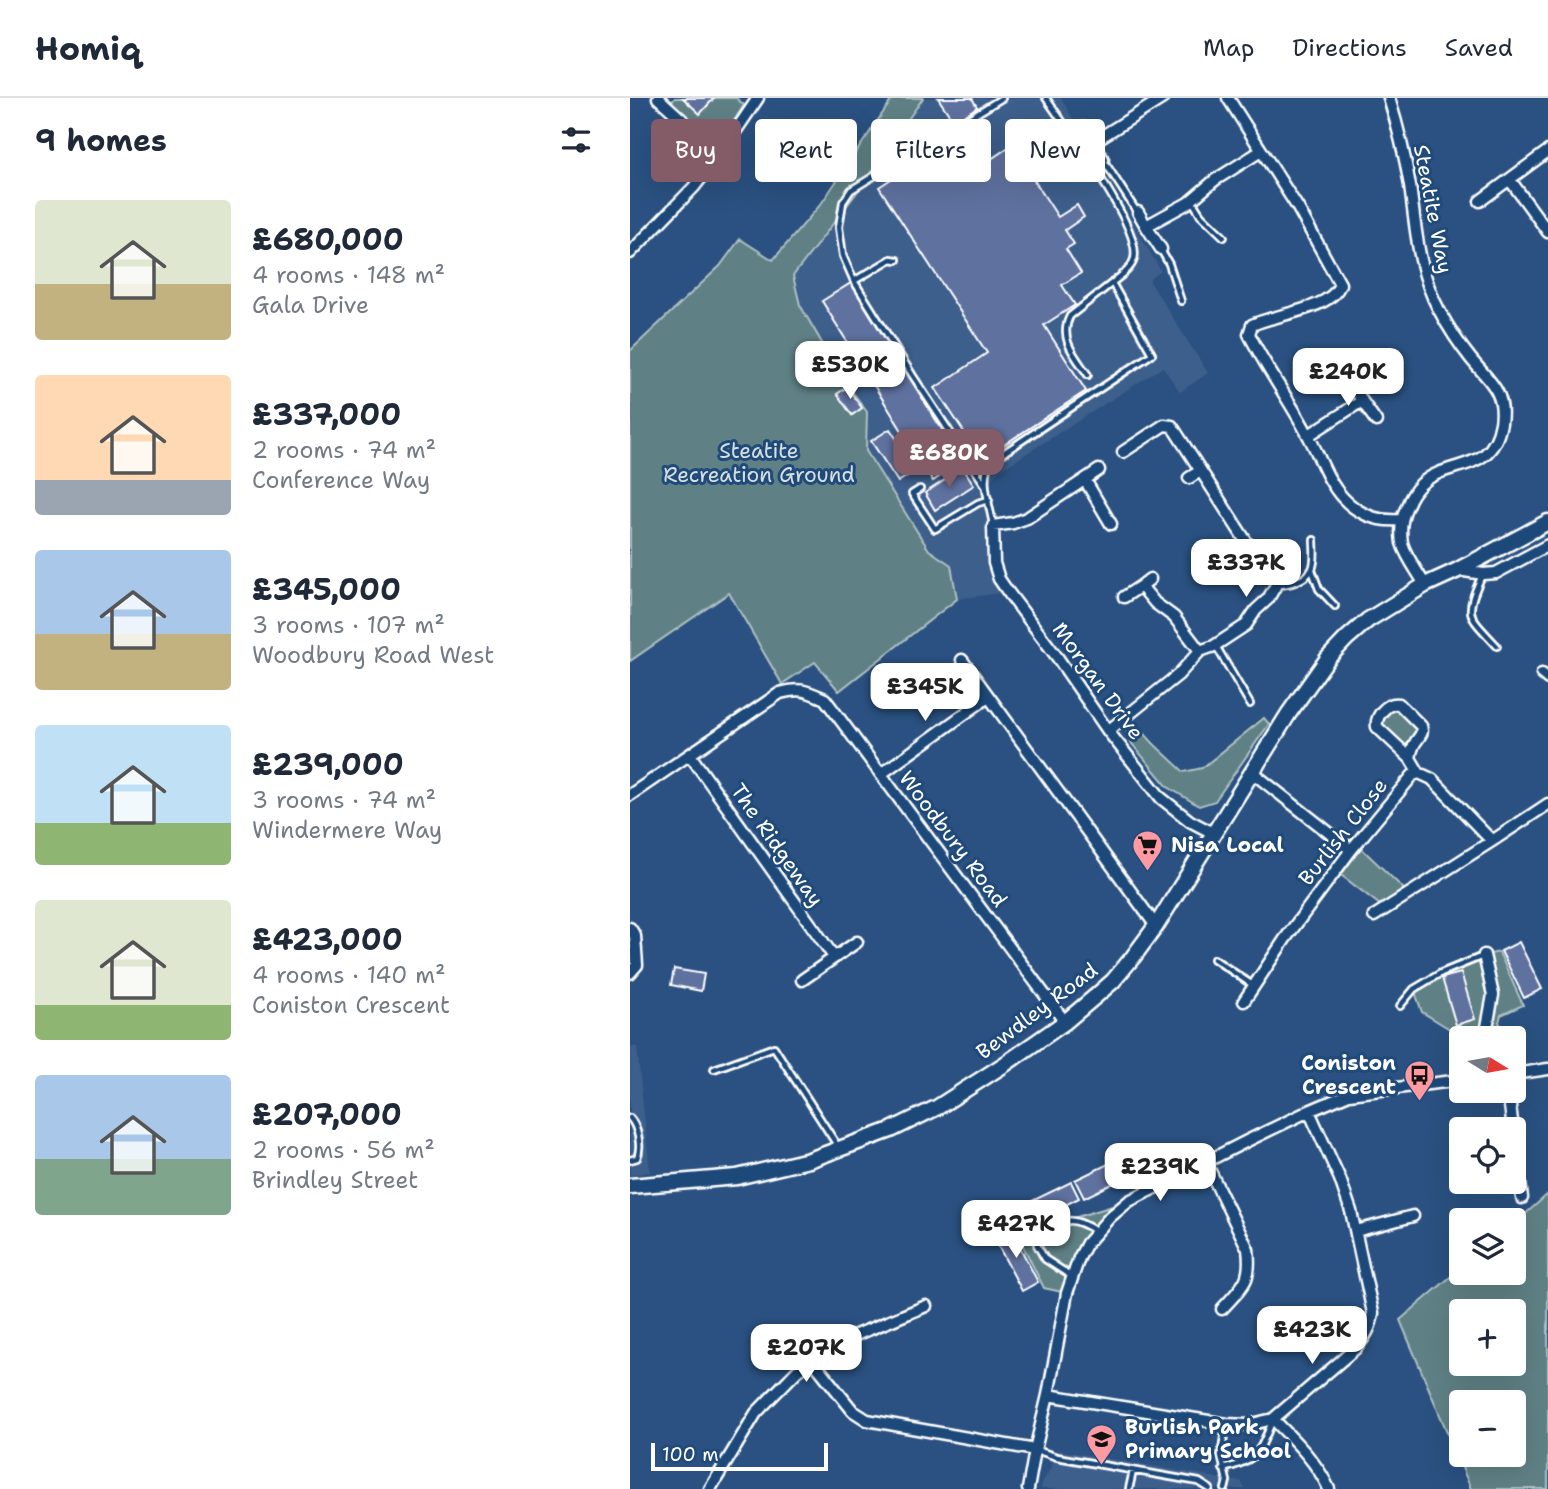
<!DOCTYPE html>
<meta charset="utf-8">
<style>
:root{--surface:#fff;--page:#f6f6f7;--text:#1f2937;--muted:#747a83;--line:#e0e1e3;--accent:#845c67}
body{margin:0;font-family:"Shantell Sans",sans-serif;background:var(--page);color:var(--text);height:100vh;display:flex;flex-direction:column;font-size:26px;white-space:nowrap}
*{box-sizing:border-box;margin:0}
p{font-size:23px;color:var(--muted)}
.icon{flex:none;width:38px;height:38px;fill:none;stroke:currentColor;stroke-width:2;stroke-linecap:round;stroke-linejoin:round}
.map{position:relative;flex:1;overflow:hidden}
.side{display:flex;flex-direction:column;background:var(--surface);width:630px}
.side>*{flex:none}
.top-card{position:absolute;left:21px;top:21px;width:665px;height:63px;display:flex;gap:14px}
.needle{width:46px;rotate:101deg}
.controls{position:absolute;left:819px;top:928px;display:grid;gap:14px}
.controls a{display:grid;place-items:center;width:77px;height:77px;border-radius:7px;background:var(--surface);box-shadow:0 7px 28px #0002;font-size:35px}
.scale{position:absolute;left:21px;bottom:18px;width:177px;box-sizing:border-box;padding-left:7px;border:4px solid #fff;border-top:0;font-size:19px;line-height:24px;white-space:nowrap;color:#fff;-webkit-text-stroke:5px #1f4a7a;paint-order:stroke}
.price{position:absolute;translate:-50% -60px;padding:0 16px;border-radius:14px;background:#fff;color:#222;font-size:23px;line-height:46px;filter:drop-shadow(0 2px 4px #0008)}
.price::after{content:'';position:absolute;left:50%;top:42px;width:21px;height:16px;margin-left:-10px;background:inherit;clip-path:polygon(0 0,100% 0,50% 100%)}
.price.on{background:var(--accent);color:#fff}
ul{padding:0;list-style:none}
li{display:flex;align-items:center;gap:21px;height:175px;padding:0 35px}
li span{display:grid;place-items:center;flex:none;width:196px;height:140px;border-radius:7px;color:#555}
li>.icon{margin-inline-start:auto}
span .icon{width:84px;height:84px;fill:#fffc;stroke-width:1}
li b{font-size:30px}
h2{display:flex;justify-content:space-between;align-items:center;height:84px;padding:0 35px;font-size:30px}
.chip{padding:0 24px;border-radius:7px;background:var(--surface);box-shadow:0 7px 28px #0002;font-size:24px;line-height:63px}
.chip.on{background:var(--accent);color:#fff}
header{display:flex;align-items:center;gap:42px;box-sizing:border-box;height:98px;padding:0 35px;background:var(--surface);border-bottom:2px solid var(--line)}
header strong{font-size:33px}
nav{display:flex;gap:38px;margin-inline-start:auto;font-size:24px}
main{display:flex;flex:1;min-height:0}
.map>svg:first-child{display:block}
</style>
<header>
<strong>Homiq</strong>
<nav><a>Map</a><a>Directions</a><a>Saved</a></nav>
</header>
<main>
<section class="side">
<h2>9 homes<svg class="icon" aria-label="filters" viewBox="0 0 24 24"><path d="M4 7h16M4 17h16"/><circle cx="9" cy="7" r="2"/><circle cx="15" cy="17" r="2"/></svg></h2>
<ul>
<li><span style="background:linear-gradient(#dfe7d0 60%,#c2b280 0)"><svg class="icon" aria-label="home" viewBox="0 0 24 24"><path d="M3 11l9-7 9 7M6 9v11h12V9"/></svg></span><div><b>£680,000</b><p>4 rooms · 148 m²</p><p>Gala Drive</p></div></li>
<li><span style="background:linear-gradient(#ffd9b3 75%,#9aa5b1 0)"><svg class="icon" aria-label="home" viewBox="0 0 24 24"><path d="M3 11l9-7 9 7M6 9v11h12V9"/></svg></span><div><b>£337,000</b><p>2 rooms · 74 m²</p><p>Conference Way</p></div></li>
<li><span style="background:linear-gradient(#a9c7e8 60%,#c2b280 0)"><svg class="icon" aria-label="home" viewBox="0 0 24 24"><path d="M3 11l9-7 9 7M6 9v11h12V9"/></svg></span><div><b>£345,000</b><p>3 rooms · 107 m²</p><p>Woodbury Road West</p></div></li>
<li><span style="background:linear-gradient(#bfe0f5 70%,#8fb573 0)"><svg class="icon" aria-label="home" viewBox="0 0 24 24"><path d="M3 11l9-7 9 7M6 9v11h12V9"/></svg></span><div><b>£239,000</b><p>3 rooms · 74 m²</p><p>Windermere Way</p></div></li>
<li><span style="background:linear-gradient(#dfe7d0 75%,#8fb573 0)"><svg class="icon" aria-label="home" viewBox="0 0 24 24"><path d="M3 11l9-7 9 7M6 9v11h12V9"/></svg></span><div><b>£423,000</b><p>4 rooms · 140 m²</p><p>Coniston Crescent</p></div></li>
<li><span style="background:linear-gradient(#a9c7e8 60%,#7fa58c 0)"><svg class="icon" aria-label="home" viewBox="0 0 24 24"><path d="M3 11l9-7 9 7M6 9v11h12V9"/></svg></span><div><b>£207,000</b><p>2 rooms · 56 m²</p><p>Brindley Street</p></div></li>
</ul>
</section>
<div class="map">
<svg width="918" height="1391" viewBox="0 0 918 1391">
<rect width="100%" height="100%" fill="#2a5181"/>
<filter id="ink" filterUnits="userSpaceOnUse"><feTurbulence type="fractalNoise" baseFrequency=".0143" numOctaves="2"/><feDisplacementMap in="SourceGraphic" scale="14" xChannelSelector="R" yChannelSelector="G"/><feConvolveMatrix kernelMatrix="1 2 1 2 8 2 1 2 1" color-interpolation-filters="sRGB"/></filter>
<g filter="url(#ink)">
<!-- built -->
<path fill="#3e5e8c" d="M293,0H431L531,173L519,182L578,275L550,294L533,269L369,373L355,387L359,402L364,465L378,494L327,501L321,467L299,452L236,353L237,317L210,276L170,207L163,178L225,97Z
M0,948L7,949L20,1074L0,1077Z
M428,1352L574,1377L597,1383H611L615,1391H411L412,1385L427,1359Z"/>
<!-- green -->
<path fill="#5f8185" stroke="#afc0c2" stroke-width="2" fill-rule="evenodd" d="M45,0H53L70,15L84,0H106L114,7L89,46L90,56L38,8Z
M263,0H293L225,97L163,178L170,207L210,276L237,314L236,353L299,452L321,467L327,501L209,593L185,564L152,586L99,495L0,563V253L90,168L110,141L143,162L191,106Z
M764,605L791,628L780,660L747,629L748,619Z
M634,620L639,626L585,703L569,708L538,689L502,646L495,629L503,623L524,646L554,674L572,670Z
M731,750L775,792L750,807L711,777Z
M869,854L893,907L871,917L869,924L876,940H831V959L828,936L792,914L784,891C810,876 838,860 869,854Z
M918,1096V1391H841L770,1222L831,1170V1174H884V1126ZM831,1213H884V1265H831ZM831,1304H884V1356H831Z
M499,1103L468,1132L437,1195L414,1190L387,1136H410L437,1122Z"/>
<!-- building -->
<path fill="#5e719f" stroke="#fff" stroke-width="2" d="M53,0H84L70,16Z
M308,0H342L347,9L324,24Z
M340,29L361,61L394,39L413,68L400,76L428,119L447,107L454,119L435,132L444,146L436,151L451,175L432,187L445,207L414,227L456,293L352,361L305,290L357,255L249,89Z
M221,185L332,364L303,383L192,203Z
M217,289L232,310L222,317L207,296Z
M260,331L287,372L268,384L241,343Z
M333,370L344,387L305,412L295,395Z
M889,844L912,891L894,900L871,853Z
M44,871L74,876L71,893L41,887Z
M831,875L845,921L826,927L812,880Z
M497,1057L506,1074L454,1100L445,1082Z
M441,1084L449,1100L398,1126L390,1109Z
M381,1132L408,1184L392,1193L364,1140Z"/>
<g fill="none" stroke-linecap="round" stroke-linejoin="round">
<defs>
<path id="service" d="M474,63L507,114
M562,103L571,117L594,139
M531,152L539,166L551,203
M224,183L261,161L267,162
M458,277C446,259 428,241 440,218L482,185
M355,387L283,278L224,183L213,158L209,129L213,104L221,92L372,0
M290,391L282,396L305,431L348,405L359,402
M363,427C361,412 349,378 360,366C365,361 372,356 378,352L522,256L482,185C490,178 501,172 504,161C513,130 435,29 416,0
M682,472L689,491L705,508
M852,477C834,519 837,515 867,548
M647,487C658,487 676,483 682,471C686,463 684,450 684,442
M586,548L620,606
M584,861L624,888
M770,908L784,891L811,875L853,858
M84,971L144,949L207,1047
M0,1020C8,1029 12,1049 7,1060L0,1062
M441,1178L415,1161L407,1147L410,1136C437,1122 439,1116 466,1133
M406,1352L427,1359L569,1384L580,1391
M593,1371C630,1361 628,1355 643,1322
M499,1391L503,1373
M595,1391L597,1383L591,1357L596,1327"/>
<path id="minor" d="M28,0L90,56
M598,0L668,110L710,186C702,212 644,216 622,227L619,236C637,272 661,304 679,339C690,359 697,383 713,400C729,417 749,424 771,422
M759,0C768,29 775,58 780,88C786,131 788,173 809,212C818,229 829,246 841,261C859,283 876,294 871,325C862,377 820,360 791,386C785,392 780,400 777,408C771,420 770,432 772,445C776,459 788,474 795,487
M454,30L463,44
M473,61L463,44L533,0
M880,82L918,134
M850,103L918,53
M508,114L516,128
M531,151L516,128L558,105L585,82L631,53
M0,155L64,89L90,56L128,0
M719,279L732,303L746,323
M679,337L732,303
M469,372L397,420L383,425L363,428L364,465L369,481L378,494L427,559L478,633L531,700L560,723L583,735
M559,380L570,373
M455,382L481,426
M828,472L853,476L866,475L918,447
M520,481L511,488L525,505L544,519L570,553
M494,499L511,488
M332,562L526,828
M912,576L918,581
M478,633L548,577L570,553L584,548L616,527L626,512L638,501L646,487L644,476L640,470L621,451L542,328L534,327L493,354
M60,657L204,859
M780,660C781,655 782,650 785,645C789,638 794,636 791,628L769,606C757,604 745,618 747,629L780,660L789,675
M622,674L721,752
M251,676L358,599
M0,697L150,595C170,589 177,593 195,601L435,924
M744,818L862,743L918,706
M0,830L5,838L7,867L0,875
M854,857L863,897L855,940
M172,882L227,844
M614,903L655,841L721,752L783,677L789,675L802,681L862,743
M884,976L918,971
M878,992L883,1031
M884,1038L892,1100
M576,1065L618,1151C622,1183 613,1188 592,1211
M726,1133L783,1118
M183,1263L223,1313L237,1322L405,1352
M418,1297L597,1326L618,1327L643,1321L726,1250C735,1239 741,1230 743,1215L721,1113L710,1081L679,1013
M643,1321C664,1342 687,1364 699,1391
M80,1391L126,1315L167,1273L216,1241L296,1208
M398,1391L405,1352L418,1297L437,1195L449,1160L457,1145L480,1119L499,1103L617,1043L679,1013L719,996L831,982"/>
<path id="secondary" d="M0,1088L107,1079L179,1062L261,1032L308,1009L375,966L435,924L467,897L483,883L503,859L526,828L659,615L698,560L717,540L738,522L795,487L828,472L918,424"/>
</defs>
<!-- service casing -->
<use href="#service" stroke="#fff" stroke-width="10"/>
<!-- minor casing -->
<use href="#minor" stroke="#fff" stroke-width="15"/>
<!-- secondary casing -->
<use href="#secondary" stroke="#fff" stroke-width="19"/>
<!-- service -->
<use href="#service" stroke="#1f4a7a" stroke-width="4.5"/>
<!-- minor -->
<use href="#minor" stroke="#1f4a7a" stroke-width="10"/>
<!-- secondary -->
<use href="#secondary" stroke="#1f4a7a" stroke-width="14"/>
</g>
</g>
<!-- icons -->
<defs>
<symbol id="supermarket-pin" viewBox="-11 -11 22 30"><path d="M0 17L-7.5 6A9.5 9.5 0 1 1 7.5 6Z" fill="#ff9aa2" stroke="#1f4a7a"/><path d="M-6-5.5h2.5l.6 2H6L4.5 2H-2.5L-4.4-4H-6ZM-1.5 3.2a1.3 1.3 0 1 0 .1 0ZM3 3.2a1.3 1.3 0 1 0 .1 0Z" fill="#111"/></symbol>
<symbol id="bus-pin" viewBox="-11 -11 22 30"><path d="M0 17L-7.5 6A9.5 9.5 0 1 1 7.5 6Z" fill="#ff9aa2" stroke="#1f4a7a"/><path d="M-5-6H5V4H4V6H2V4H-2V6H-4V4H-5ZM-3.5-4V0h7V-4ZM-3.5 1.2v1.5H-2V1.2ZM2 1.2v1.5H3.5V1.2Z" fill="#111"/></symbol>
<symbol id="school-pin" viewBox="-11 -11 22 30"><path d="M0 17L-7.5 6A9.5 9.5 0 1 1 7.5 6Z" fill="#ff9aa2" stroke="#1f4a7a"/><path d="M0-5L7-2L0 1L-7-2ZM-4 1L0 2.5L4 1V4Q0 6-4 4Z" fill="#111"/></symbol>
</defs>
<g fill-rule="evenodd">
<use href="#supermarket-pin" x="500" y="730" width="35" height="47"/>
<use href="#bus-pin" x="772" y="960" width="35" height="47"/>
<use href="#school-pin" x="454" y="1324" width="35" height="47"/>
</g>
<g text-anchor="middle" stroke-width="6" stroke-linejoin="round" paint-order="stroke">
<!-- street labels -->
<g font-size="21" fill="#fff" stroke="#1f4a7a">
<text transform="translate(803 111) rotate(79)" y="7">Steatite Way</text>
<text transform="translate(468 583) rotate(54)" y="7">Morgan Drive</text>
<text transform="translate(713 734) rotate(-52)" y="7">Burlish Close</text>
<text transform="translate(323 741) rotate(53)" y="7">Woodbury Road</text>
<text transform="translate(147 747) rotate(55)" y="7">The Ridgeway</text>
<text transform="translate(407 913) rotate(-37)" y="7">Bewdley Road</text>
</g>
<!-- park labels -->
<g font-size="21" fill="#d7e0e0" stroke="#1f4a7a">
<text x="129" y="360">Steatite<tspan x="129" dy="24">Recreation Ground</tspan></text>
</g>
<!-- poi labels -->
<g font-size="21" font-weight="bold" fill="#fff" stroke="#1f4a7a" text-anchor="start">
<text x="541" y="754">Nisa Local</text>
<text x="766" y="972" text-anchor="end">Coniston<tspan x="766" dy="24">Crescent</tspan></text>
<text x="495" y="1336">Burlish Park<tspan x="495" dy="24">Primary School</tspan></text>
</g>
</g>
</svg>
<div class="controls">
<a><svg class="needle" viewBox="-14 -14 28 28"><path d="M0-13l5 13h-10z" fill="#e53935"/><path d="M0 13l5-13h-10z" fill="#747a83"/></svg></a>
<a><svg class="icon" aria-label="locate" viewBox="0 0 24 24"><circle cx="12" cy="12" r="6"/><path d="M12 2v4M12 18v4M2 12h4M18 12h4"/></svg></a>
<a><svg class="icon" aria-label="layers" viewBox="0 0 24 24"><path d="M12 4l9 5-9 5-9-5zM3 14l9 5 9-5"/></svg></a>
<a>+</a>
<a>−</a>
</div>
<div class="scale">100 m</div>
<b class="price" style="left:220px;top:303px">£530K</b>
<b class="price" style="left:718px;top:310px">£240K</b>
<b class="price on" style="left:319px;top:391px">£680K</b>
<b class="price" style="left:616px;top:501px">£337K</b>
<b class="price" style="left:295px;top:625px">£345K</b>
<b class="price" style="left:530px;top:1105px">£239K</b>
<b class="price" style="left:386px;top:1162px">£427K</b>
<b class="price" style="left:682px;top:1268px">£423K</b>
<b class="price" style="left:176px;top:1286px">£207K</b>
<div class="top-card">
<a class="chip on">Buy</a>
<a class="chip">Rent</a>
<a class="chip">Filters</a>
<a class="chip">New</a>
</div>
</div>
</main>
